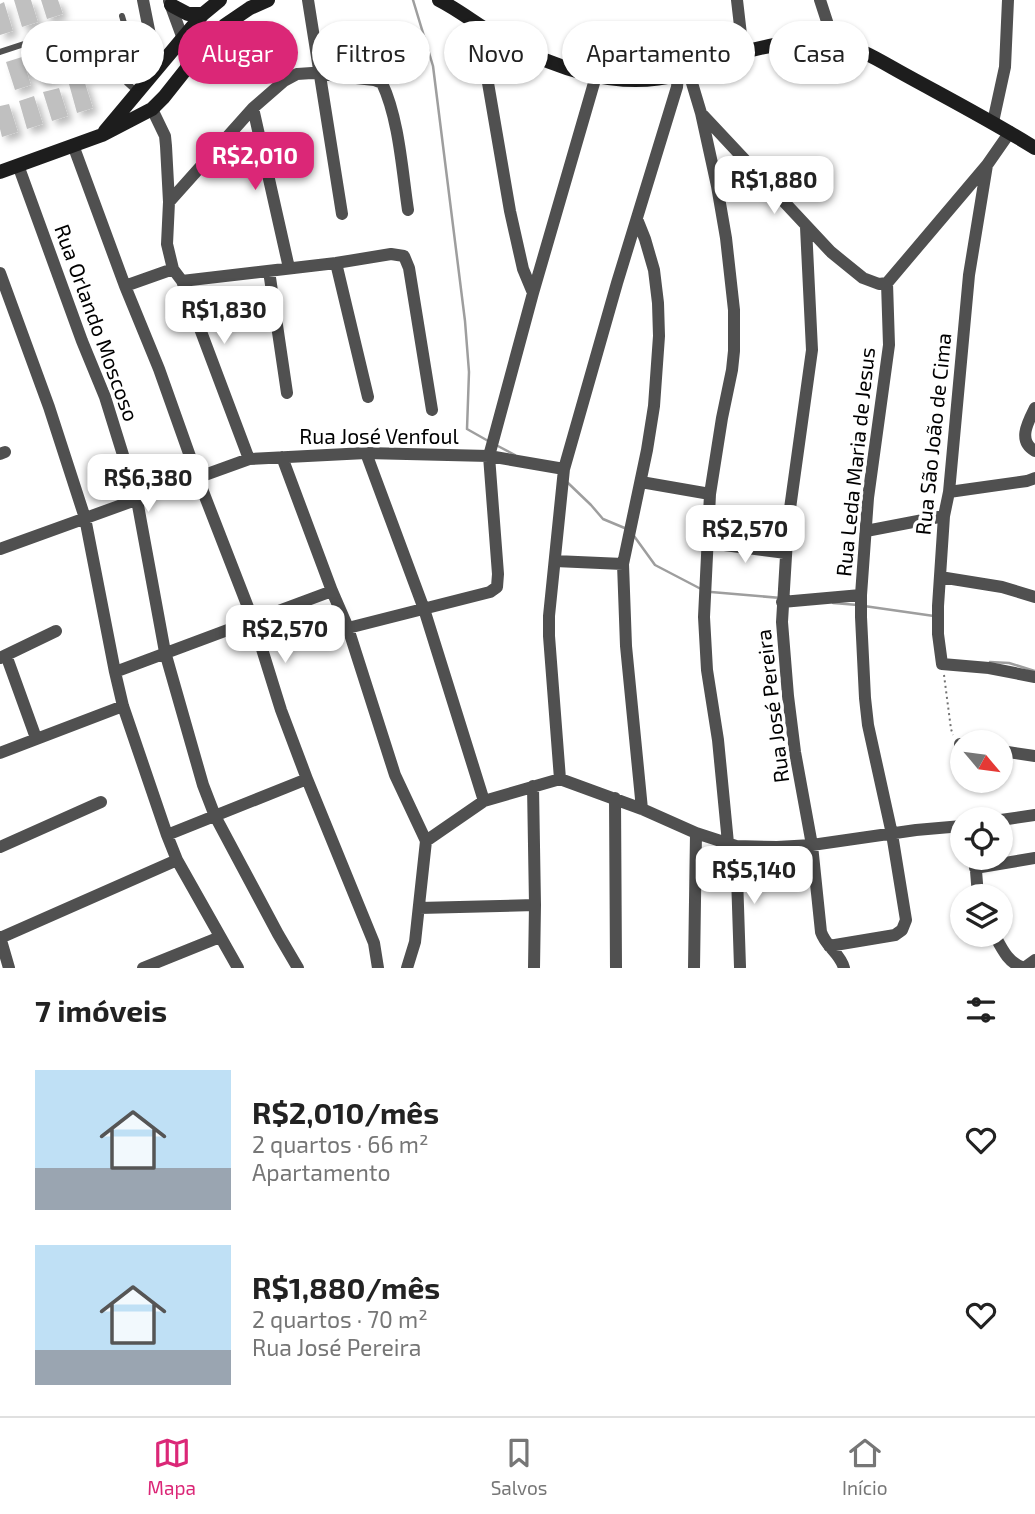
<!DOCTYPE html>
<html lang="pt">
<meta charset="utf-8">
<style>
:root{--surface:#fff;--page:#f2f2f2;--text:#222;--muted:#767676;--line:#e0e0e0;--accent:#db2777}
body{margin:0;font-family:"Exo 2",sans-serif;background:var(--page);color:var(--text);height:100vh;display:flex;flex-direction:column;font-size:26px;white-space:nowrap}
*{box-sizing:border-box;margin:0}
p{font-size:23px;color:var(--muted)}
.icon{flex:none;width:38px;height:38px;fill:none;stroke:currentColor;stroke-width:2;stroke-linecap:round;stroke-linejoin:round}
.map{position:relative;height:968px;overflow:hidden}
.details{display:flex;flex-direction:column;background:var(--surface);flex:1}
.details>*{flex:none}
.top-card{position:absolute;left:21px;top:21px;width:994px;height:63px;display:flex;gap:14px}
.needle{width:46px;rotate:119deg}
.fabs{position:absolute;left:950px;top:730px;display:grid;gap:14px}
.fabs a{display:grid;place-items:center;width:63px;height:63px;border-radius:50%;background:var(--surface);box-shadow:0 2px 5px #0004;font-size:35px}
.price{position:absolute;translate:-50% -60px;padding:0 16px;border-radius:14px;background:#fff;color:#222;font-size:23px;line-height:46px;filter:drop-shadow(0 2px 4px #0008)}
.price::after{content:'';position:absolute;left:50%;top:42px;width:21px;height:16px;margin-left:-10px;background:inherit;clip-path:polygon(0 0,100% 0,50% 100%)}
.price.selected{background:var(--accent);color:#fff}
ul{padding:0;list-style:none}
li{display:flex;align-items:center;gap:21px;height:175px;padding:0 35px}
li span{display:grid;place-items:center;flex:none;width:196px;height:140px;border-radius:0px;color:#555}
li>.icon{margin-inline-start:auto}
span .icon{width:84px;height:84px;fill:#fffc;stroke-width:1}
li b{font-size:30px}
h2{display:flex;justify-content:space-between;align-items:center;height:84px;padding:0 35px;font-size:30px}
.pill{padding:0 24px;border-radius:32px;background:var(--surface);box-shadow:0 2px 5px #0004;font-size:24px;line-height:63px}
.pill.selected{background:var(--accent);color:#fff}
.menu{display:flex;justify-content:space-around;align-items:center;height:98px;border-top:2px solid var(--line);background:var(--surface);font-size:19px;color:var(--muted)}
.menu a{display:grid;justify-items:center;gap:4px}
.menu .selected{color:var(--accent)}
.map>svg:first-child{display:block}
</style>
<div class="map">
<svg width="1035" height="968" viewBox="0 0 1035 968">
<defs>
<filter id="shadow"><feDropShadow dx="5" dy="5" stdDeviation="3.5" flood-color="#0004"/></filter>
</defs>
<rect width="100%" height="100%" fill="#fff"/>
<g fill="none" stroke-linecap="round" stroke-linejoin="round">
<!-- stream -->
<path stroke="#9e9e9e" stroke-width="2.5" d="M413,0L433,66L465,321L469,372L467,429L490,442
M496,445L515,455
M567,482L591,505L603,519L627,529
M634,536L655,565L701,589
M711,592L781,598
M833,603L858,605
M864,606L934,616
M990,662L1009,663L1035,671"/>
</g>
<!-- building -->
<path fill="#c0c0c0" filter="url(#shadow)" d="M14,0H31L38,22L22,27Z
M41,0H58L63,14L47,19Z
M4,2L13,31L0,35V4Z
M72,41L81,69L65,74L56,46Z
M47,49L56,77L40,82L31,54Z
M22,57L31,85L15,90L6,62Z
M84,80L93,108L77,113L69,84Z
M59,88L68,116L52,121L43,92Z
M34,96L43,124L27,129L19,101Z
M9,104L18,132L2,137L0,129V106Z"/>
<g fill="none" stroke-linecap="round" stroke-linejoin="round">
<!-- path -->
<path stroke="#727272" stroke-width="2" stroke-dasharray="2 3.5" stroke-linecap="butt" d="M944,675L951,729L953,735"/>
<!-- lane -->
<path stroke="#505050" stroke-width="6" d="M0,52L76,27
M114,58L127,83L136,91
M121,71C135,52 128,37 122,16"/>
<!-- street -->
<path stroke="#505050" stroke-width="12" d="M143,0L151,40L154,72
M308,0L342,214
M737,0L743,52
M820,0L834,43
M169,1L183,39L187,68
M474,22L482,48L510,211L523,269L533,293
M691,70L692,83L701,113L831,252L863,278L879,284L887,283
M253,108L289,268
M152,109L165,136L166,146L169,202L167,244L173,269L182,281L249,459
M701,113L717,186L726,238L734,310V351L732,370L722,418L710,494L704,617L707,670L718,740L728,843
M993,122L1005,67L1008,0
M1010,132L987,165L969,275L949,492L944,516L938,606V634L942,664L989,668L1035,677
M73,145L125,286L159,369L197,476L253,620L281,710L307,779L374,943L378,968
M18,165L82,341L105,397L137,500L165,652L203,785L215,816L278,934L298,968
M169,202L253,108L284,81L297,74L312,73L374,80L382,83C399,119 402,170 408,210
M637,219L645,239L654,270L658,303L659,336L654,406L647,450L623,564L626,646L642,809
M806,227L812,350L788,523L782,622L788,696L795,752L812,845L821,932C826,947 840,953 844,968
M336,263L368,397
M269,271L287,393
M0,273L49,407L85,518L115,672L123,706L167,835L177,860L238,968
M182,281L336,263L391,254L404,256L409,268L432,410
M125,286L173,269
M1035,408C1028,422 1017,441 1035,451
M366,453L424,609L484,801
M0,454L5,452
M282,457L332,591L348,628L395,775L426,841
M641,482L710,494
M949,492L1027,481L1035,478
M866,531L944,516
M709,543L786,553
M0,549L249,459L366,453L489,456L564,469
M555,561L623,564
M940,577L1002,587L1035,597
M782,602L861,595
M348,628L490,592L497,587L498,574L489,456L533,293L596,76
M6,655L36,738
M0,658L56,631
M115,672L332,591
M960,744H962
M1001,751L1035,756
M0,753L123,706
M560,779L549,636V616L564,469L617,283L677,87L678,75
M533,786L535,905L534,968
M615,798L616,968
M1001,820L1035,815
M167,835L307,779
M736,846L740,967
M0,847L101,802
M975,858L978,896
M975,868L1035,858
M419,908L535,905
M994,934C1002,949 1008,963 1024,968L1035,960
M0,937L9,968
M0,938L177,860
M829,946L895,935L902,930L906,920L892,834L868,725L865,698L861,617V595L868,498L889,345L887,283L987,165
M143,968L220,937
M407,968L415,942L426,841L484,801L560,779L642,809L696,833L736,846L777,847L812,845L916,830L962,826
M694,968L696,833"/>
<!-- secondary -->
<path stroke="#1d1d1d" stroke-width="14" d="M439,0C459,10 477,25 497,36C550,67 618,92 679,74C691,71 702,65 714,61C751,49 795,37 834,43C861,47 886,65 911,78C953,101 995,123 1035,148
M171,5L188,14H203
M105,131L203,14L220,0
M0,172L102,135L152,109L164,97L187,68L225,25L250,8L268,0"/>
</g>
<g text-anchor="middle" stroke-width="7" stroke-linejoin="round" paint-order="stroke">
<!-- street labels -->
<g font-size="21" fill="#000" stroke="#fff">
<text transform="translate(96 323) rotate(70)" y="7">Rua Orlando Moscoso</text>
<text transform="translate(934 434) rotate(-84)" y="7">Rua São João de Cima</text>
<text x="379" y="444">Rua José Venfoul</text>
<text transform="translate(856 462) rotate(-84)" y="7">Rua Leda Maria de Jesus</text>
<text transform="translate(773 706) rotate(-97)" y="7">Rua José Pereira</text>
</g>
</g>
</svg>
<div class="fabs">
<a><svg class="needle" viewBox="-14 -14 28 28"><path d="M0-13l5 13h-10z" fill="#e53935"/><path d="M0 13l5-13h-10z" fill="#767676"/></svg></a>
<a><svg class="icon" aria-label="locate" viewBox="0 0 24 24"><circle cx="12" cy="12" r="6"/><path d="M12 2v4M12 18v4M2 12h4M18 12h4"/></svg></a>
<a><svg class="icon" aria-label="layers" viewBox="0 0 24 24"><path d="M12 4l9 5-9 5-9-5zM3 14l9 5 9-5"/></svg></a>
</div>
<b class="price selected" style="left:255px;top:192px">R$2,010</b>
<b class="price" style="left:774px;top:216px">R$1,880</b>
<b class="price" style="left:224px;top:346px">R$1,830</b>
<b class="price" style="left:148px;top:514px">R$6,380</b>
<b class="price" style="left:745px;top:565px">R$2,570</b>
<b class="price" style="left:285px;top:665px">R$2,570</b>
<b class="price" style="left:754px;top:906px">R$5,140</b>
<div class="top-card">
<a class="pill">Comprar</a>
<a class="pill selected">Alugar</a>
<a class="pill">Filtros</a>
<a class="pill">Novo</a>
<a class="pill">Apartamento</a>
<a class="pill">Casa</a>
</div>
</div>
<section class="details">
<h2>7 imóveis<svg class="icon" aria-label="filters" viewBox="0 0 24 24"><path d="M4 7h16M4 17h16"/><circle cx="9" cy="7" r="2"/><circle cx="15" cy="17" r="2"/></svg></h2>
<ul>
<li><span style="background:linear-gradient(#bfe0f5 70%,#9aa5b1 0)"><svg class="icon" aria-label="home" viewBox="0 0 24 24"><path d="M3 11l9-7 9 7M6 9v11h12V9"/></svg></span><div><b>R$2,010/mês</b><p>2 quartos · 66 m²</p><p>Apartamento</p></div><svg class="icon" aria-label="heart" viewBox="0 0 24 24"><path d="M12 20l-8-8c-3-5 5-10 8-4 3-6 11-1 8 4z"/></svg></li>
<li><span style="background:linear-gradient(#bfe0f5 75%,#9aa5b1 0)"><svg class="icon" aria-label="home" viewBox="0 0 24 24"><path d="M3 11l9-7 9 7M6 9v11h12V9"/></svg></span><div><b>R$1,880/mês</b><p>2 quartos · 70 m²</p><p>Rua José Pereira</p></div><svg class="icon" aria-label="heart" viewBox="0 0 24 24"><path d="M12 20l-8-8c-3-5 5-10 8-4 3-6 11-1 8 4z"/></svg></li>
</ul>
</section>
<nav class="menu">
<a class="selected"><svg class="icon" aria-label="map" viewBox="0 0 24 24"><path d="M3 6l6-2 6 2 6-2v14l-6 2-6-2-6 2zM9 4v14M15 6v14"/></svg>Mapa</a>
<a><svg class="icon" aria-label="saved" viewBox="0 0 24 24"><path d="M7 4h10v16l-5-4-5 4z"/></svg>Salvos</a>
<a><svg class="icon" aria-label="home" viewBox="0 0 24 24"><path d="M3 11l9-7 9 7M6 9v11h12V9"/></svg>Início</a>
</nav>
